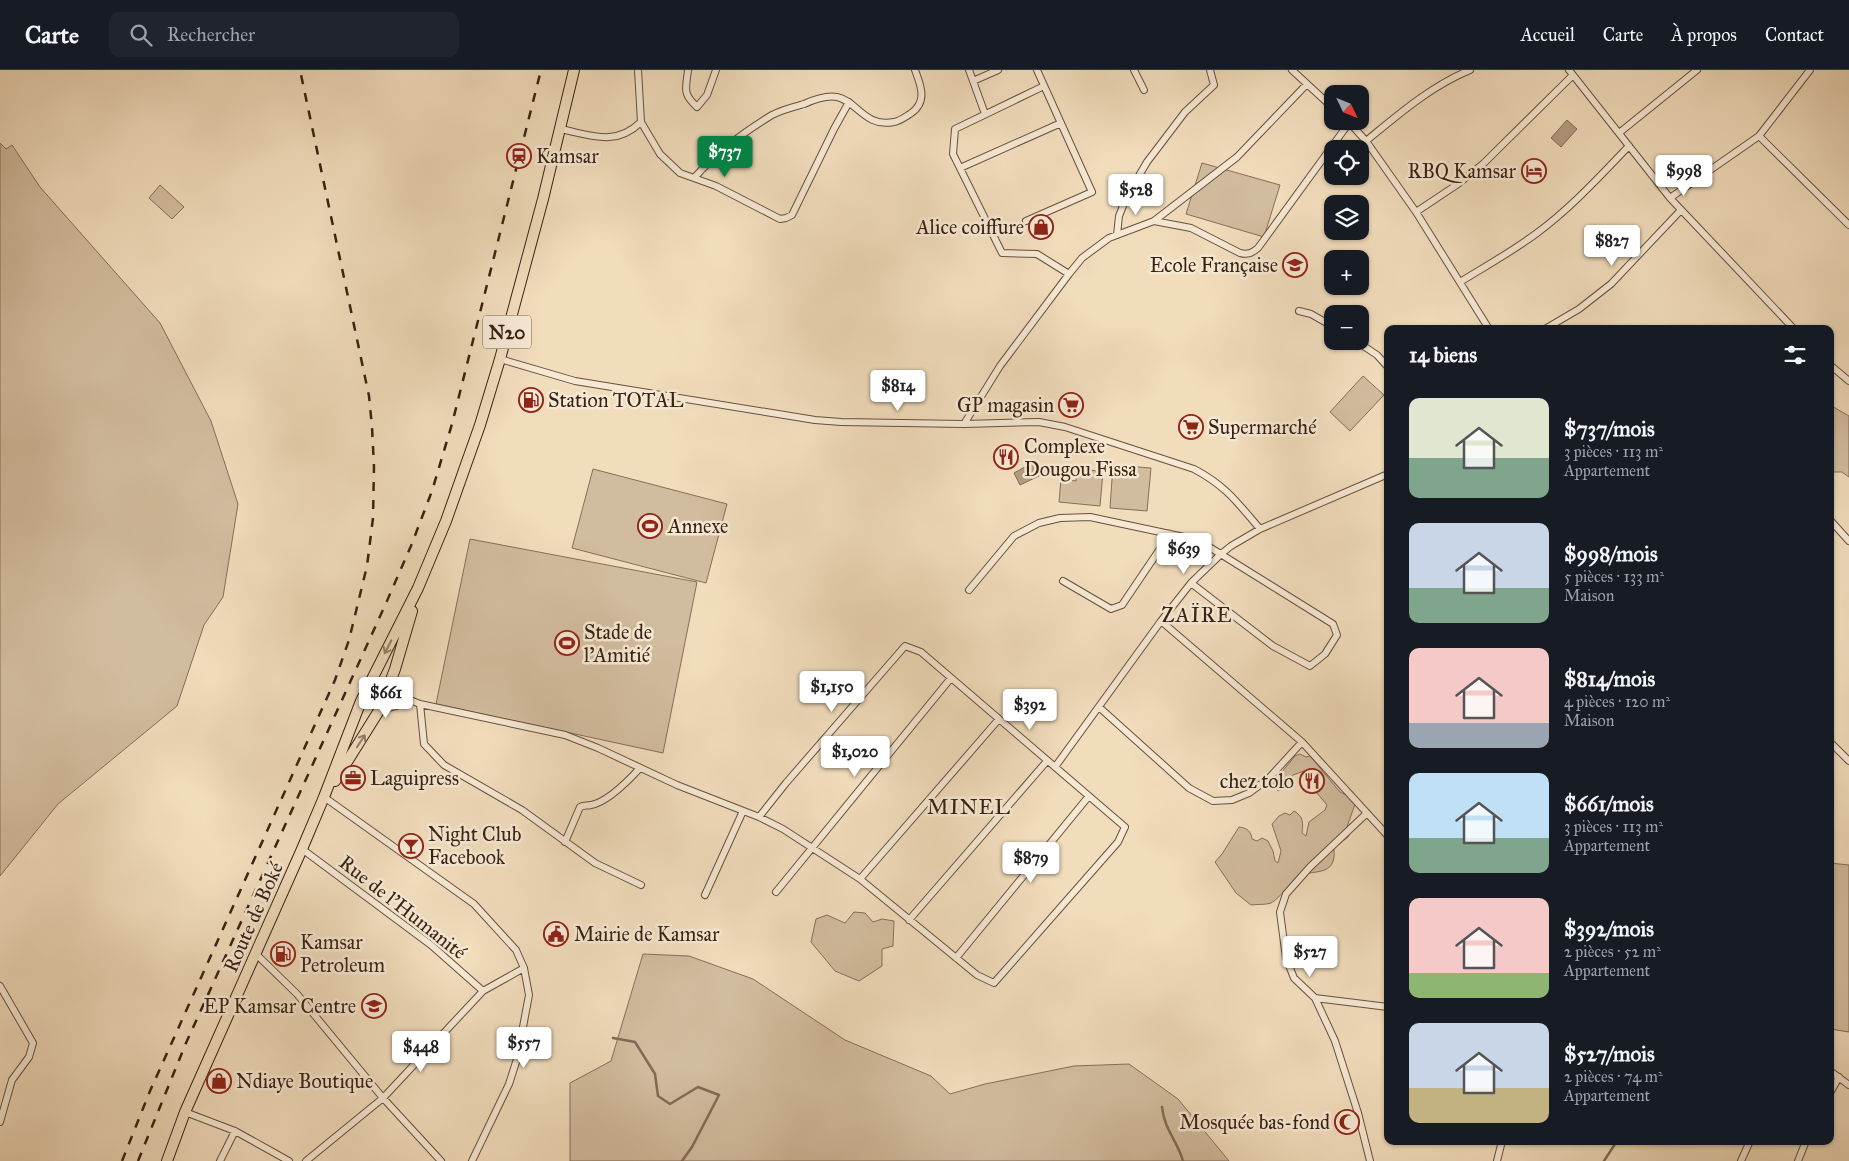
<!DOCTYPE html>
<html lang="fr">
<meta charset="utf-8">
<style>
:root{--surface:#171b24;--page:#20242c;--text:#f1f3f6;--muted:#9ea1a6;--line:#363941;--accent:#0b8043}
body{margin:0;font-family:"IM FELL Great Primer",serif;background:var(--page);color:var(--text);height:100vh;display:flex;flex-direction:column;font-size:19px;white-space:nowrap}
*{box-sizing:border-box;margin:0}
p{font-size:16px;color:var(--muted)}
.icon{flex:none;width:28px;height:28px;fill:none;stroke:currentColor;stroke-width:2;stroke-linecap:round;stroke-linejoin:round}
.map{position:relative;flex:1;overflow:hidden}
.details{position:absolute;left:1384px;top:255px;width:450px;height:820px;display:flex;flex-direction:column;background:var(--surface);border-radius:10px;box-shadow:0 1px 4px #0004}
.details>*{flex:none}
.needle{width:32px;rotate:133deg}
.controls{position:absolute;left:1324px;top:15px;display:grid;gap:10px}
.controls a{display:grid;place-items:center;width:45px;height:45px;border-radius:10px;background:var(--surface);box-shadow:0 1px 4px #0004;font-size:25px}
.price{position:absolute;translate:-50% -42px;padding:0 11px;border-radius:5px;background:#fff;color:#222;font-size:16px;line-height:32px;filter:drop-shadow(0 1px 2px #0008)}
.price::after{content:'';position:absolute;left:50%;top:30px;width:15px;height:11px;margin-left:-8px;background:inherit;clip-path:polygon(0 0,100% 0,50% 100%)}
.price.selected{background:var(--accent);color:#fff}
ul{padding:0;list-style:none}
li{display:flex;align-items:center;gap:15px;height:125px;padding:0 25px}
li span{display:grid;place-items:center;flex:none;width:140px;height:100px;border-radius:10px;color:#555}
li>.icon{margin-inline-start:auto}
span .icon{width:60px;height:60px;fill:#fffc;stroke-width:1}
li b{font-size:21px}
h2{display:flex;justify-content:space-between;align-items:center;height:60px;padding:0 25px;font-size:21px}
header{display:flex;align-items:center;gap:30px;box-sizing:border-box;height:70px;padding:0 25px;background:var(--surface);border-bottom:1px solid var(--line)}
header strong{font-size:24px}
nav{display:flex;gap:28px;margin-inline-start:auto;font-size:18px}
.search{width:350px;height:45px;background:var(--page);display:flex;align-items:center;gap:12px;box-sizing:border-box;padding:0 18px;border-radius:10px;color:var(--muted);font-size:19px}
.map>svg:first-child{display:block}
</style>
<header>
<strong>Carte</strong>
<div class="search"><svg class="icon" aria-label="search" viewBox="0 0 24 24"><circle cx="10" cy="10" r="6"/><path d="M15 15l6 6"/></svg>Rechercher</div>
<nav><a>Accueil</a><a>Carte</a><a>À propos</a><a>Contact</a></nav>
</header>
<div class="map">
<svg width="1849" height="1091" viewBox="0 0 1849 1091">
<rect width="100%" height="100%" fill="#f1dcbc"/>
<filter id="stains"><feTurbulence type="fractalNoise" baseFrequency=".004" numOctaves="4"/><feColorMatrix values="0 0 0 0 .2 0 0 0 0 .09 0 0 0 0 .02 0 0 0 .5 -.17"/></filter>
<radialGradient id="worn" r=".72"><stop offset=".6" stop-color="#630" stop-opacity="0"/><stop offset="1" stop-color="#630" stop-opacity=".3"/></radialGradient>
<!-- green -->
<path fill="#d2bc9f" stroke="#856e59" d="M0,73L6,79L12,75L40,117L160,253L211,351L238,434L223,527L204,555L177,636L58,734L0,806Z
M1202,93L1280,115L1264,167L1186,144Z
M160,115L184,137L172,149L149,128Z
M1363,306L1384,325L1350,361L1330,342Z
M1830,335L1849,346V407L1842,402H1830Z
M1113,395L1151,398L1147,441L1110,438Z
M1077,398L1103,402L1100,436L1059,432L1061,409L1076,411Z
M593,399L727,434L706,513L572,478Z
M470,469L697,512L663,683L436,634Z
M1300,684L1306,687L1310,686L1340,722L1350,727L1355,734L1347,757L1351,761L1348,767L1334,778C1337,810 1311,797 1297,808C1288,815 1281,827 1271,833C1266,835 1257,834 1251,835L1236,823L1215,792L1222,784L1239,757C1247,758 1251,761 1252,769L1257,771L1262,768L1268,771L1273,781L1275,791L1278,793L1281,781L1272,754L1279,746L1285,743L1290,745L1294,741C1304,747 1303,753 1302,763L1306,766L1309,752L1325,740L1327,735L1316,722L1322,714L1307,700L1293,705L1284,717L1278,721L1273,713L1295,686Z
M1830,793L1849,795V962L1830,959Z
M854,842L865,843L873,852L882,849L894,851L893,876L882,879V896L859,911L835,901L811,872L816,849L827,845L845,853Z
M643,884L689,886L753,909L845,970L931,1006L950,1024L985,1014L1074,996L1129,994L1178,1029L1229,1091H570V1013L611,991Z"/>
<!-- water -->
<path fill="#b29c83" stroke="#816b56" d="M1567,50L1577,59L1561,77L1551,68Z
M1034,392L1041,405L1020,415L1014,403Z"/>
<g fill="none" stroke-linecap="round" stroke-linejoin="round">
<!-- stream -->
<path stroke="#816b56" stroke-width="2.5" d="M613,968L635,972L655,1004L658,1026L670,1034L698,1017L719,1025L692,1077L682,1091
M1162,1037C1164,1059 1178,1072 1183,1091
M1604,1091L1617,1071"/>
<defs>
<path id="minor" d="M638,0L641,52L660,84L680,103L716,116L780,149L786,148L792,145L834,59L849,32
M688,0C686,19 682,23 697,37L707,25L716,0
M969,0L985,44
M1134,0L1144,20
M1292,0L1332,37
M1569,0L1670,128L1794,259
M973,11L998,0
M1044,16L955,59L953,84L1002,183L1037,184L1069,204
M1348,51L1366,71L1416,142L1489,259
M560,59C591,65 615,77 641,52
M1619,63L1697,0
M1759,66L1849,155
M1366,71C1399,44 1431,16 1470,0
M960,98L1061,53
M695,107C716,83 744,62 772,45C781,40 793,37 804,34C813,30 826,25 837,27C857,31 865,58 894,52C900,51 905,47 910,44C928,32 921,16 915,0
M1670,128L1759,66L1810,0
M1416,142L1458,114L1484,93L1573,5
M1026,151L1092,122L1037,0
M1154,151L1237,87L1307,14
M1117,165L1119,146L1127,126L1147,92L1185,42L1214,15L1210,0
M1460,212C1486,196 1513,181 1537,163C1571,138 1600,106 1629,76
M1299,241L1311,244L1332,256
M1545,259L1579,239L1611,214L1681,140
M1356,271L1377,285L1388,297
M500,289L575,311L815,350L841,352L964,354L1039,352L1065,357L1194,399C1226,416 1237,432 1260,459
M1830,295L1849,311
M964,354L1000,296L1069,204L1082,188L1109,168L1154,151L1191,158L1240,183C1248,185 1252,183 1258,178L1349,53
M1830,450L1849,471
M1063,511L1111,539L1122,535L1170,464
M969,520L1014,466L1039,453L1060,448L1090,447L1198,470L1333,554L1337,565L1325,584L1310,596L1273,576L1191,513
M1161,551L1302,672L1388,766
M371,609L389,616L410,630L420,634L565,665L598,678L677,715L759,747L783,759L860,809L977,905L994,913L1118,772L1125,757L921,582L905,576L786,713L759,747
M361,631C383,640 388,641 410,630
M420,634L424,674L444,695L522,740L595,793L641,815
M1100,638L1189,718L1213,731L1232,730L1249,723L1268,709L1302,672
M1830,672L1849,691
M1055,697L1161,551L1191,513L1221,484L1231,476L1260,459L1388,404
M324,727L474,834L516,880L524,898L529,925L517,989L509,1014L472,1091
M1367,743L1310,797L1286,824L1280,842L1286,888L1294,908L1315,928L1335,971L1358,1043L1370,1091
M565,772L580,737C584,735 587,736 591,735C608,732 629,710 640,698
M302,779L431,875L483,921
M860,809L999,649
M776,822L951,608
M705,825L743,741
M909,850L1047,691
M256,884L297,924L383,1028L441,1091
M956,888L1089,726
M0,916L33,973L29,987L12,1010L0,1052
M1315,928L1388,937
M1830,1001L1849,1015
M1830,1023L1839,1007
M185,1042L235,1061L289,1091
M220,1091L235,1061
M306,1091L383,1028L483,921L524,898
M1497,1091L1502,1071
M1741,1091L1750,1071
M1798,1091L1806,1071"/>
<path id="primary" d="M335,711L380,639L395,599L412,541
M167,1091L185,1042L302,779L324,727L361,631L418,518L446,451L480,355L500,289L543,129L574,0"/>
</defs>
<!-- minor casing -->
<use href="#minor" stroke="#66503d" stroke-width="8"/>
<!-- primary casing -->
<use href="#primary" stroke="#382113" stroke-width="12"/>
<!-- minor -->
<use href="#minor" stroke="#f6e8d3" stroke-width="6"/>
<!-- primary -->
<use href="#primary" stroke="#f1dcbc" stroke-width="10"/>
<!-- rail -->
<path stroke="#382113" stroke-width="2.5" stroke-dasharray="9 9" stroke-linecap="butt" d="M122,1091L150,1021L335,610L349,570L367,496L373,448L374,397L372,357L369,326L300,0
M138,1091L186,973L387,531L411,476L432,421L452,354L541,0"/>
</g>
<!-- one-way arrows -->
<defs><path id="oneway-shaft" d="M-6 0H5M1.5-3L5.5 0L1.5 3" fill="none" stroke-width="1.6" stroke-linecap="round" stroke-linejoin="round" transform="scale(1.25)"/></defs>
<g stroke="#947e68">
<use href="#oneway-shaft" transform="translate(388 577) rotate(117)"/>
<use href="#oneway-shaft" transform="translate(361 671) rotate(-57)"/>
</g>
<!-- icons -->
<defs>
<symbol id="station-ring" viewBox="-11 -11 22 22"><circle r="9.5" fill="#f6e8d3" stroke="#8f2418" stroke-width="1.5"/><path d="M-3-6H3Q5-6 5-4V2Q5 4 3 4L4.5 6H3L1.5 4h-3L-3 6H-4.5L-3 4Q-5 4-5 2V-4Q-5-6-3-6ZM-3.5-4v3h7v-3ZM-3.5 1v1.5H-2V1ZM2 1v1.5H3.5V1Z" fill="#8f2418"/></symbol>
<symbol id="hotel-ring" viewBox="-11 -11 22 22"><circle r="9.5" fill="#f6e8d3" stroke="#8f2418" stroke-width="1.5"/><path d="M-6-4.5h1.5V1H6V5H4.5V3h-9V5H-6ZM-4 0a1.8 1.8 0 1 1 3.6 0ZM.5 0V-2.5h3Q6-2.5 6 0Z" fill="#8f2418"/></symbol>
<symbol id="shop-ring" viewBox="-11 -11 22 22"><circle r="9.5" fill="#f6e8d3" stroke="#8f2418" stroke-width="1.5"/><path d="M-5-2.5h2.3a2.7 3.5 0 0 1 5.4 0H5L5.5 6h-11ZM-1.5-2.5h3a1.5 2.3 0 0 0-3 0Z" fill="#8f2418"/></symbol>
<symbol id="school-ring" viewBox="-11 -11 22 22"><circle r="9.5" fill="#f6e8d3" stroke="#8f2418" stroke-width="1.5"/><path d="M0-5L7-2L0 1L-7-2ZM-4 1L0 2.5L4 1V4Q0 6-4 4Z" fill="#8f2418"/></symbol>
<symbol id="fuel-ring" viewBox="-11 -11 22 22"><circle r="9.5" fill="#f6e8d3" stroke="#8f2418" stroke-width="1.5"/><path d="M-5.5-6h7V0h2V4h1.3V-2.5L3-4.5l.8-.8L6-3V5H2.5V1h-1V6h-7ZM-4.2-4.7v3.2H.2V-4.7Z" fill="#8f2418"/></symbol>
<symbol id="supermarket-ring" viewBox="-11 -11 22 22"><circle r="9.5" fill="#f6e8d3" stroke="#8f2418" stroke-width="1.5"/><path d="M-6-5.5h2.5l.6 2H6L4.5 2H-2.5L-4.4-4H-6ZM-1.5 3.2a1.3 1.3 0 1 0 .1 0ZM3 3.2a1.3 1.3 0 1 0 .1 0Z" fill="#8f2418"/></symbol>
<symbol id="restaurant-ring" viewBox="-11 -11 22 22"><circle r="9.5" fill="#f6e8d3" stroke="#8f2418" stroke-width="1.5"/><path d="M-5-6h1v4h1v-4h1v4h1v-4h1v5L-1.5 .5V6h-2V.5L-5-1ZM5-6V6H3V1.5H1.5Q1.5-4 5-6Z" fill="#8f2418"/></symbol>
<symbol id="stadium-ring" viewBox="-11 -11 22 22"><circle r="9.5" fill="#f6e8d3" stroke="#8f2418" stroke-width="1.5"/><path d="M0-5a6.5 5 0 1 0 0 10a6.5 5 0 1 0 0-10ZM-3.5-1.8h7v3.6h-7Z" fill="#8f2418"/></symbol>
<symbol id="office-ring" viewBox="-11 -11 22 22"><circle r="9.5" fill="#f6e8d3" stroke="#8f2418" stroke-width="1.5"/><path d="M-6-3h4V-5.5h4V-3h4V5H-6ZM-1-4.5V-3h2v-1.5ZM-6 0V1H6V0Z" fill="#8f2418"/></symbol>
<symbol id="bar-ring" viewBox="-11 -11 22 22"><circle r="9.5" fill="#f6e8d3" stroke="#8f2418" stroke-width="1.5"/><path d="M-6-5H6L.8 .8V4.5H3.5V6h-7V4.5H-.8V.8Z" fill="#8f2418"/></symbol>
<symbol id="civic-ring" viewBox="-11 -11 22 22"><circle r="9.5" fill="#f6e8d3" stroke="#8f2418" stroke-width="1.5"/><path d="M-.6-6.5H3V-4.5H.6V-3L4-1V1h2V6H-6V1h2V-1L-.6-3ZM-1.2 2.5V6h2.4V2.5Z" fill="#8f2418"/></symbol>
<symbol id="mosque-ring" viewBox="-11 -11 22 22"><circle r="9.5" fill="#f6e8d3" stroke="#8f2418" stroke-width="1.5"/><path d="M3.5-4.9A6 6 0 1 0 3.5 4.9A5 5 0 1 1 3.5-4.9Z" fill="#8f2418"/></symbol>
</defs>
<g fill-rule="evenodd">
<use href="#station-ring" x="505" y="72" width="28" height="28"/>
<use href="#hotel-ring" x="1520" y="87" width="28" height="28"/>
<use href="#shop-ring" x="1027" y="143" width="28" height="28"/>
<use href="#school-ring" x="1281" y="181" width="28" height="28"/>
<use href="#fuel-ring" x="517" y="316" width="28" height="28"/>
<use href="#supermarket-ring" x="1057" y="321" width="28" height="28"/>
<use href="#supermarket-ring" x="1177" y="343" width="28" height="28"/>
<use href="#restaurant-ring" x="992" y="373" width="28" height="28"/>
<use href="#stadium-ring" x="636" y="442" width="28" height="28"/>
<use href="#stadium-ring" x="553" y="559" width="28" height="28"/>
<use href="#office-ring" x="339" y="694" width="28" height="28"/>
<use href="#restaurant-ring" x="1298" y="697" width="28" height="28"/>
<use href="#bar-ring" x="397" y="762" width="28" height="28"/>
<use href="#civic-ring" x="542" y="850" width="28" height="28"/>
<use href="#fuel-ring" x="269" y="870" width="28" height="28"/>
<use href="#school-ring" x="360" y="922" width="28" height="28"/>
<use href="#shop-ring" x="205" y="997" width="28" height="28"/>
<use href="#mosque-ring" x="1333" y="1038" width="28" height="28"/>
</g>
<g text-anchor="middle" stroke-width="5" stroke-linejoin="round" paint-order="stroke">
<!-- shield labels -->
<rect fill="#f6e8d3" stroke="#715d4d" stroke-width="1" x="483" y="245.5" width="48" height="33" rx="4"/>
<g font-size="19" font-weight="bold" fill="#382113">
<text x="507" y="269">N20</text>
</g>
<!-- poi labels -->
<g font-size="20" fill="#382113" stroke="#f6e8d3" text-anchor="start">
<text x="536" y="93">Kamsar</text>
<text x="1516" y="108" text-anchor="end">RBQ Kamsar</text>
<text x="1024" y="164" text-anchor="end">Alice coiffure</text>
<text x="1278" y="202" text-anchor="end">Ecole Française</text>
<text x="548" y="337">Station TOTAL</text>
<text x="1054" y="342" text-anchor="end">GP magasin</text>
<text x="1208" y="364">Supermarché</text>
<text x="1024" y="383">Complexe<tspan x="1024" dy="23">Dougou Fissa</tspan></text>
<text x="668" y="463">Annexe</text>
<text x="584" y="569">Stade de<tspan x="584" dy="23">l'Amitié</tspan></text>
<text x="370" y="715">Laguipress</text>
<text x="1294" y="718" text-anchor="end">chez tolo</text>
<text x="428" y="771">Night Club<tspan x="428" dy="23">Facebook</tspan></text>
<text x="574" y="871">Mairie de Kamsar</text>
<text x="300" y="879">Kamsar<tspan x="300" dy="23">Petroleum</tspan></text>
<text x="356" y="943" text-anchor="end">EP Kamsar Centre</text>
<text x="236" y="1018">Ndiaye Boutique</text>
<text x="1330" y="1059" text-anchor="end">Mosquée bas-fond</text>
</g>
<!-- street labels -->
<g font-size="20" fill="#382113" stroke="#f6e8d3">
<text transform="translate(403 837) rotate(38)" y="7">Rue de l'Humanité</text>
<text transform="translate(253 847) rotate(-66)" y="7">Route de Boké</text>
</g>
<!-- neighbourhood labels -->
<g font-size="21" letter-spacing="1" fill="#382113" stroke="#f6e8d3">
<text x="1197" y="552">ZAÏRE</text>
<text x="969" y="744">MINEL</text>
</g>
</g>
<rect width="100%" height="100%" filter="url(#stains)"/>
<rect width="100%" height="100%" fill="url(#worn)"/>
</svg>
<div class="controls">
<a><svg class="needle" viewBox="-14 -14 28 28"><path d="M0-13l5 13h-10z" fill="#e53935"/><path d="M0 13l5-13h-10z" fill="#9ea1a6"/></svg></a>
<a><svg class="icon" aria-label="locate" viewBox="0 0 24 24"><circle cx="12" cy="12" r="6"/><path d="M12 2v4M12 18v4M2 12h4M18 12h4"/></svg></a>
<a><svg class="icon" aria-label="layers" viewBox="0 0 24 24"><path d="M12 4l9 5-9 5-9-5zM3 14l9 5 9-5"/></svg></a>
<a>+</a>
<a>−</a>
</div>
<b class="price selected" style="left:725px;top:108px">$737</b>
<b class="price" style="left:1684px;top:127px">$998</b>
<b class="price" style="left:1136px;top:146px">$528</b>
<b class="price" style="left:1612px;top:197px">$827</b>
<b class="price" style="left:898px;top:342px">$814</b>
<b class="price" style="left:1184px;top:505px">$639</b>
<b class="price" style="left:832px;top:643px">$1,150</b>
<b class="price" style="left:386px;top:649px">$661</b>
<b class="price" style="left:1030px;top:661px">$392</b>
<b class="price" style="left:855px;top:708px">$1,020</b>
<b class="price" style="left:1031px;top:814px">$879</b>
<b class="price" style="left:1310px;top:908px">$527</b>
<b class="price" style="left:524px;top:999px">$557</b>
<b class="price" style="left:421px;top:1003px">$448</b>
<section class="details">
<h2>14 biens<svg class="icon" aria-label="filters" viewBox="0 0 24 24"><path d="M4 7h16M4 17h16"/><circle cx="9" cy="7" r="2"/><circle cx="15" cy="17" r="2"/></svg></h2>
<ul>
<li><span style="background:linear-gradient(#dfe7d0 60%,#7fa58c 0)"><svg class="icon" aria-label="home" viewBox="0 0 24 24"><path d="M3 11l9-7 9 7M6 9v11h12V9"/></svg></span><div><b>$737/mois</b><p>3 pièces · 113 m²</p><p>Appartement</p></div></li>
<li><span style="background:linear-gradient(#c9d6e8 65%,#7fa58c 0)"><svg class="icon" aria-label="home" viewBox="0 0 24 24"><path d="M3 11l9-7 9 7M6 9v11h12V9"/></svg></span><div><b>$998/mois</b><p>5 pièces · 133 m²</p><p>Maison</p></div></li>
<li><span style="background:linear-gradient(#f6c9c9 75%,#9aa5b1 0)"><svg class="icon" aria-label="home" viewBox="0 0 24 24"><path d="M3 11l9-7 9 7M6 9v11h12V9"/></svg></span><div><b>$814/mois</b><p>4 pièces · 120 m²</p><p>Maison</p></div></li>
<li><span style="background:linear-gradient(#bfe0f5 65%,#7fa58c 0)"><svg class="icon" aria-label="home" viewBox="0 0 24 24"><path d="M3 11l9-7 9 7M6 9v11h12V9"/></svg></span><div><b>$661/mois</b><p>3 pièces · 113 m²</p><p>Appartement</p></div></li>
<li><span style="background:linear-gradient(#f6c9c9 75%,#8fb573 0)"><svg class="icon" aria-label="home" viewBox="0 0 24 24"><path d="M3 11l9-7 9 7M6 9v11h12V9"/></svg></span><div><b>$392/mois</b><p>2 pièces · 52 m²</p><p>Appartement</p></div></li>
<li><span style="background:linear-gradient(#c9d6e8 65%,#c2b280 0)"><svg class="icon" aria-label="home" viewBox="0 0 24 24"><path d="M3 11l9-7 9 7M6 9v11h12V9"/></svg></span><div><b>$527/mois</b><p>2 pièces · 74 m²</p><p>Appartement</p></div></li>
</ul>
</section>
</div>
